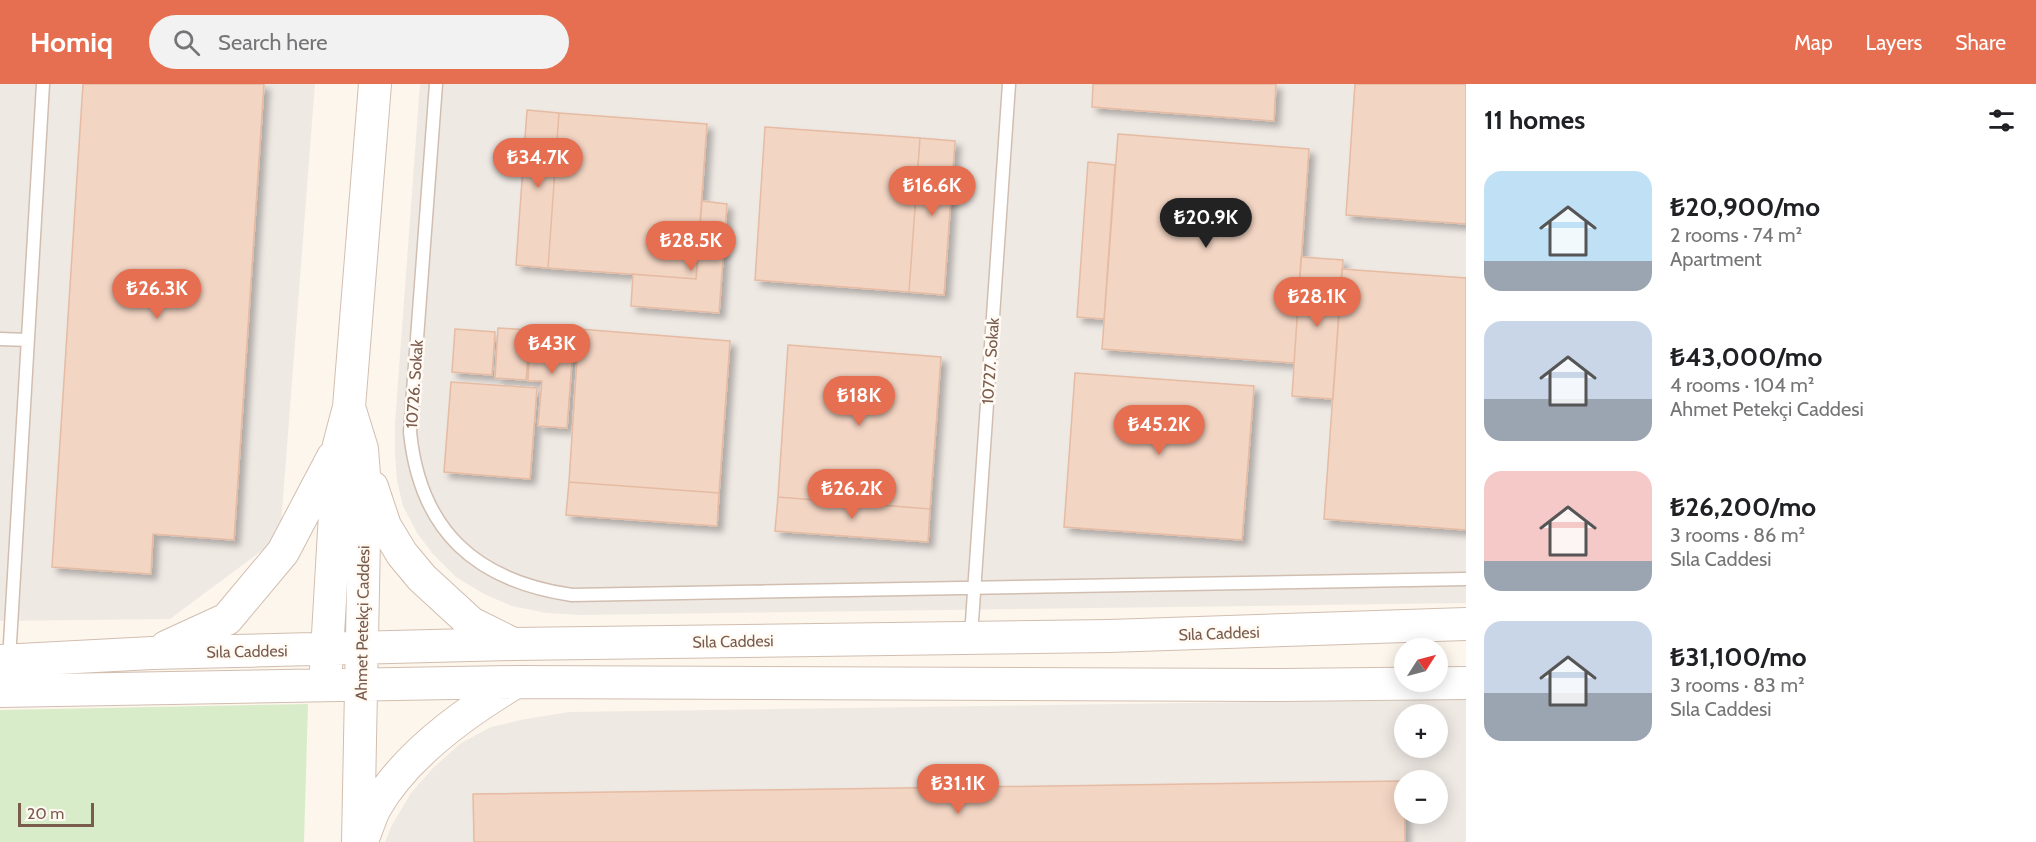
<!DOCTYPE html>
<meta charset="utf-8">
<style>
:root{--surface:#fff;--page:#f2f2f2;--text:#202124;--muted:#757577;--accent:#e76f51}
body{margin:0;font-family:Cabin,sans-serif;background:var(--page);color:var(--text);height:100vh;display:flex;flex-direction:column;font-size:22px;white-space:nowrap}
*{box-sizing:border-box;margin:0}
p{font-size:20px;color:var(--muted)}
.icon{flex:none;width:33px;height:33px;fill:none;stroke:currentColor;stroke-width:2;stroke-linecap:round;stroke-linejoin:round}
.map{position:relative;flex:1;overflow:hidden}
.panel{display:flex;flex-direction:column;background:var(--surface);width:570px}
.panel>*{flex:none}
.needle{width:39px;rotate:54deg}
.buttons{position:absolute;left:1394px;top:554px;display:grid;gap:12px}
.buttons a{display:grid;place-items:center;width:54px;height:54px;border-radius:50%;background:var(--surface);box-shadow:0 3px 15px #0003;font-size:30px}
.scale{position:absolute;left:18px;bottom:15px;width:76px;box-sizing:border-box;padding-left:6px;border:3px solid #7a5c4d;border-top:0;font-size:16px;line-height:21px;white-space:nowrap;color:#7a5c4d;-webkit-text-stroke:4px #fffaf3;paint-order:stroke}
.price{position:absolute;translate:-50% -51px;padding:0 14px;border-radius:21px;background:var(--accent);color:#fff;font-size:20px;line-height:39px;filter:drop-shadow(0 2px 3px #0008)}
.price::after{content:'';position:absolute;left:50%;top:36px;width:18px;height:14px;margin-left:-9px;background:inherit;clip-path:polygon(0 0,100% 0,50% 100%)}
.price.on{background:#222;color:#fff}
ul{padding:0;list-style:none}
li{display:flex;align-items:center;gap:18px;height:150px;padding:0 18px}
li span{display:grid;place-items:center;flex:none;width:168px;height:120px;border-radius:18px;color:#555}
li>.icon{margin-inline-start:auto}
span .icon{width:72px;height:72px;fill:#fffc;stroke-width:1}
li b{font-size:26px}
h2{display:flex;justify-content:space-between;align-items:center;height:72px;padding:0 18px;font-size:26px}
header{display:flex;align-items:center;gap:36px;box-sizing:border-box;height:84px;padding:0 30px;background:var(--accent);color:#fff}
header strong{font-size:28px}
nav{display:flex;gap:33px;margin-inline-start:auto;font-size:21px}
.search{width:420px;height:54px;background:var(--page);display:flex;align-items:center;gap:15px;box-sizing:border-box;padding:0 21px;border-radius:33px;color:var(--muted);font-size:22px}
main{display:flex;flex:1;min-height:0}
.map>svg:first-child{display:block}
</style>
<header>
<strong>Homiq</strong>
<div class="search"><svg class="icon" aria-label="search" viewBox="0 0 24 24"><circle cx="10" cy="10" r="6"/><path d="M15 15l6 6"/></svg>Search here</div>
<nav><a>Map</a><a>Layers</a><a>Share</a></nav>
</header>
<main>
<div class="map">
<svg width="1466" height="758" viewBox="0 0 1466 758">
<defs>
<filter id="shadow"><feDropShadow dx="5.5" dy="5.5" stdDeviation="3" flood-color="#0004"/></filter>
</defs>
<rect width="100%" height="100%" fill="#fdf6ec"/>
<!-- industrial -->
<path fill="#efe9e4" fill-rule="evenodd" d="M0,0H315L280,453L170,535L0,537Z
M420,0H1466V519L580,531L546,529L512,522L484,510L456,493L433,470L417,449L403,422L397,397L395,370V339Z
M1466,615V758H385L392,741L411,709L433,684L461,659L491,643L526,635L569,628ZM1404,630H1437V663H1404ZM1404,696H1437V729H1404Z"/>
<!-- green -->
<path fill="#d8ecc9" d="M308,620L304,758H0V626Z"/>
<!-- building -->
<path fill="#f3d5c3" stroke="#e6bba3" stroke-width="1.5" filter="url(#shadow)" d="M83,0H264L234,456L153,450L151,490L52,483Z
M1093,0H1276L1274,37L1092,23Z
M1355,0H1466V140L1346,131Z
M527,26L559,29L548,184L516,181Z
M559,29L707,40L696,195L548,184Z
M765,43L920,54L909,208L755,196Z
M1118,50L1309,65L1294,279L1102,265Z
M920,54L955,57L944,211L909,208Z
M1088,78L1115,81L1104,235L1077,233Z
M702,117L727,120L719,229L631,222L633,190L696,195Z
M1301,173L1343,176L1333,315L1292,312Z
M1342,185L1466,194V446L1324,435Z
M498,244L530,246L526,296L495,294Z
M455,245L495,248L492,291L452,288Z
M579,245L730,257L719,409L569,398Z
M531,246L574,250L567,344L538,342L542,297H528Z
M788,261L941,273L930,425L778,413Z
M1075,289L1254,302L1242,456L1064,443Z
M451,298L537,304L530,395L444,388Z
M569,398L719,409L717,442L566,431Z
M778,413L930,425L928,458L775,447Z
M1404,697L1405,758H474L473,710Z"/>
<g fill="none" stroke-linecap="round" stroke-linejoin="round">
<defs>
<path id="service" d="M436,0L410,348C420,447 476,497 572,511L1466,495
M0,255L28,256
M971,552L1009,0
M9,576L43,0"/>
<path id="tertiary" d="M349,323L362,365L365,403L358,758
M372,403L385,442L402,470L422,494L471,539L509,558
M166,563L227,535L283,468L333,373
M0,577L152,569L513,560L1109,552L1466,540
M326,585L339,361L349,323L375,0
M0,607L517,598L1282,601L1466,599
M363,754C367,745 370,734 375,724C405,671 464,629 516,598"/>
</defs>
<!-- service casing -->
<use href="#service" stroke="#d1beb0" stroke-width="15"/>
<!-- tertiary casing -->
<use href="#tertiary" stroke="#d1beb0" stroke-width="34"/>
<!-- service -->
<use href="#service" stroke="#fff" stroke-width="12"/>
<!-- tertiary -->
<use href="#tertiary" stroke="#fff" stroke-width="32"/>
</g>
<g text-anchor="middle" stroke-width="5" stroke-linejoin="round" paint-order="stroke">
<!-- street labels -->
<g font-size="16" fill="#7a5c4d" stroke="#fffaf3">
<text transform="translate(990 277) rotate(-86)" y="6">10727. Sokak</text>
<text transform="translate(414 300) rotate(-86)" y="6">10726. Sokak</text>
<text transform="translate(362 539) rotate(-89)" y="6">Ahmet Petekçi Caddesi</text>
<text transform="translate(1219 549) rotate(-2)" y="6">Sıla Caddesi</text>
<text transform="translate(733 557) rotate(-1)" y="6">Sıla Caddesi</text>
<text transform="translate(247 567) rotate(-1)" y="6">Sıla Caddesi</text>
</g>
</g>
</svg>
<div class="buttons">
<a><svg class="needle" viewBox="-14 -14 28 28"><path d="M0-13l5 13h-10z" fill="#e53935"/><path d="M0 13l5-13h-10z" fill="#757577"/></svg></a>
<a>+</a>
<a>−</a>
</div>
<div class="scale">20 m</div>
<b class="price" style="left:538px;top:105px">₺34.7K</b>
<b class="price" style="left:932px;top:133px">₺16.6K</b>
<b class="price on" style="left:1206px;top:165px">₺20.9K</b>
<b class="price" style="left:691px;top:188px">₺28.5K</b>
<b class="price" style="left:157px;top:236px">₺26.3K</b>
<b class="price" style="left:1317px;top:244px">₺28.1K</b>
<b class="price" style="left:552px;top:291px">₺43K</b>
<b class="price" style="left:859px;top:343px">₺18K</b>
<b class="price" style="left:1159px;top:372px">₺45.2K</b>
<b class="price" style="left:852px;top:436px">₺26.2K</b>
<b class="price" style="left:958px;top:731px">₺31.1K</b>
</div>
<section class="panel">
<h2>11 homes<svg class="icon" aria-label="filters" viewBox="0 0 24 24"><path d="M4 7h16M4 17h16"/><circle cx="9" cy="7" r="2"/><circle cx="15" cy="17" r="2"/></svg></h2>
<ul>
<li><span style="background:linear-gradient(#bfe0f5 75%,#9aa5b1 0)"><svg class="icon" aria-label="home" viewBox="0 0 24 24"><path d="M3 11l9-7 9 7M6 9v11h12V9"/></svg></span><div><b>₺20,900/mo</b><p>2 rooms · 74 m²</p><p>Apartment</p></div></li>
<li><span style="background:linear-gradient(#c9d6e8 65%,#9aa5b1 0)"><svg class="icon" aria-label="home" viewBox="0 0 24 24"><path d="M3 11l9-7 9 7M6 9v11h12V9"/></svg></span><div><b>₺43,000/mo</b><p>4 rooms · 104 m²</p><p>Ahmet Petekçi Caddesi</p></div></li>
<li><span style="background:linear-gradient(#f6c9c9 75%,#9aa5b1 0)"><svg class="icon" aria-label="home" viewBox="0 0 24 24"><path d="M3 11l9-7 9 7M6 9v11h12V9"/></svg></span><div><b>₺26,200/mo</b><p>3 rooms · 86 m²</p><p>Sıla Caddesi</p></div></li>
<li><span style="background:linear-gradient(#c9d6e8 60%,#9aa5b1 0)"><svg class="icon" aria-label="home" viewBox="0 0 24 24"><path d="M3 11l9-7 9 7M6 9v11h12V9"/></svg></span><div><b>₺31,100/mo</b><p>3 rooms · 83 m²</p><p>Sıla Caddesi</p></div></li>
</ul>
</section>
</main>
